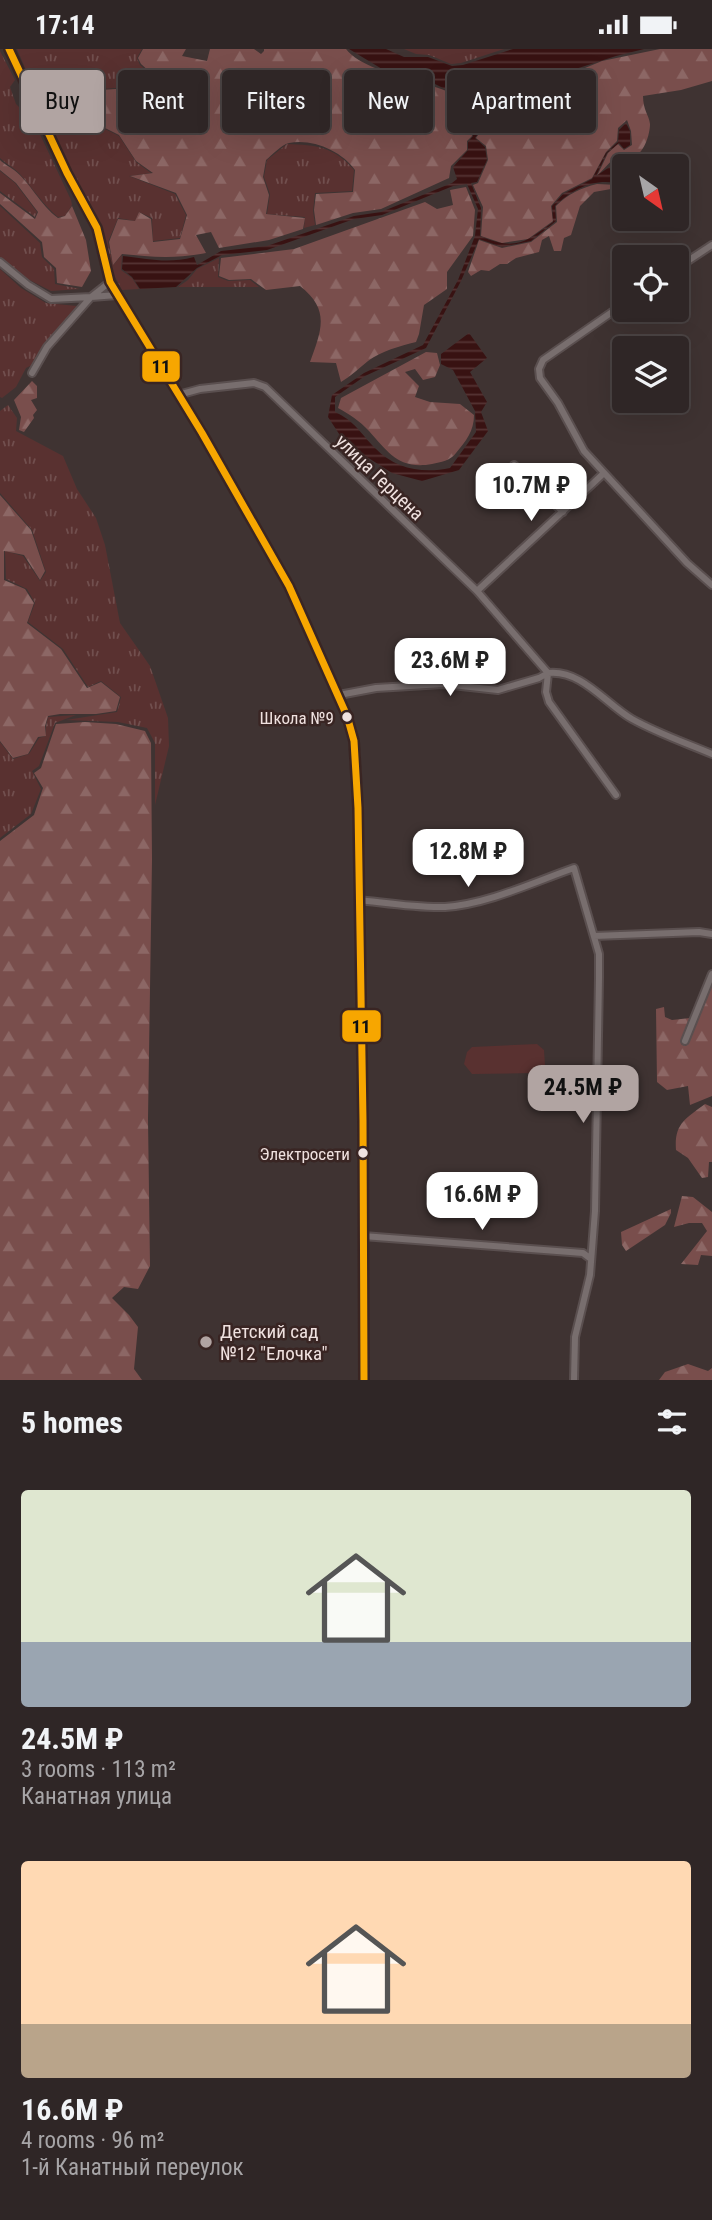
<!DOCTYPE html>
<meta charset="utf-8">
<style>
:root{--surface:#2f2626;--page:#3b3232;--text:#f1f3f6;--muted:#a7a5a7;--line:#4a4343;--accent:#b1a4a2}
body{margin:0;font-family:"Roboto Condensed",sans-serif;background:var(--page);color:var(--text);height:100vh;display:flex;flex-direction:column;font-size:26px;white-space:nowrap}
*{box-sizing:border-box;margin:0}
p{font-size:23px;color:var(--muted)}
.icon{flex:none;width:38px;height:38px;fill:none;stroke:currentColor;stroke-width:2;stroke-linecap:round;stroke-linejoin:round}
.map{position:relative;height:1331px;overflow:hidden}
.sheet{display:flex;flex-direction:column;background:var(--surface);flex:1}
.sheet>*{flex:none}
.banner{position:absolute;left:21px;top:21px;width:670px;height:63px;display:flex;gap:14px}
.needle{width:46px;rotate:146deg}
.fabs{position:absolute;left:612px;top:105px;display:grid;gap:14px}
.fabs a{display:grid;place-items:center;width:77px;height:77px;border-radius:7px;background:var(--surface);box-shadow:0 7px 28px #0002,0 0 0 2px var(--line);font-size:35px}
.price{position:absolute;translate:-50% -60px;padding:0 16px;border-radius:14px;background:#fff;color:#222;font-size:23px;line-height:46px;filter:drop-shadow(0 2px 4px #0008)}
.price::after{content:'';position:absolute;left:50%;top:42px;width:21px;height:16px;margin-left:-10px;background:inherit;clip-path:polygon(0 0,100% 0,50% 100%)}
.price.current{background:var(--accent);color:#111}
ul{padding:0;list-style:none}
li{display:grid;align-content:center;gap:14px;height:371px;padding:0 21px}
li span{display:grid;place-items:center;height:217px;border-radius:7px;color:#555}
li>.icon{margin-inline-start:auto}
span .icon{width:126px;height:126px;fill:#fffc;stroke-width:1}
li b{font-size:30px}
h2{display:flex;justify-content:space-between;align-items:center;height:84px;padding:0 21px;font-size:30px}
.tag{padding:0 24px;border-radius:7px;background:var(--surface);box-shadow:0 7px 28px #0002,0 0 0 2px var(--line);font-size:24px;line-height:63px}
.tag.current{background:var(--accent);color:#111}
.status{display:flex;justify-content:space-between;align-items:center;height:49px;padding:0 35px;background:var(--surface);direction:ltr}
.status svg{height:19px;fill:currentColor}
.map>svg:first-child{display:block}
</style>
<div class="status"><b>17:14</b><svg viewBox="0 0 49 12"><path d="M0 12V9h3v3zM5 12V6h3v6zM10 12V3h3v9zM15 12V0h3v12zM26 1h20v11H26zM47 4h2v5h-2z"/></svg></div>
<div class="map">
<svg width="712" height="1331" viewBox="0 0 712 1331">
<defs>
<pattern id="grass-tufts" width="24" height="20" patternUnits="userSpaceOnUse" patternTransform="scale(1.75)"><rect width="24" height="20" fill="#593130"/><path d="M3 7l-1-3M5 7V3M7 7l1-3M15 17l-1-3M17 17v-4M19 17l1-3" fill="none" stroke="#714f4e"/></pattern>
<pattern id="forest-firs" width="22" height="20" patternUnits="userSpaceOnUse" patternTransform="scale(1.75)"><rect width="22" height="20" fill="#794e4c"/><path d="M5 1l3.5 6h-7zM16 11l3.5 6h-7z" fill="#8c6765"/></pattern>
<pattern id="water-rules" width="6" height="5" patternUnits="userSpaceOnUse" patternTransform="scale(1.75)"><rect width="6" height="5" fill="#381212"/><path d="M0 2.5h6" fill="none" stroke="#553434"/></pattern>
</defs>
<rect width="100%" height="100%" fill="#3f3332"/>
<!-- grass -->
<path fill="url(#grass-tufts)" d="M17,0H142L137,9L140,16L176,46L177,49L175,50L146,37L100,40L89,43L51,34L40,40L64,65L89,72L119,87L136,113L151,124L129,127L175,145L186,166L180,189L153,192L152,169L139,163L135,172L118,169L108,193L113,216L122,206L121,221L132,229L139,240L122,241L112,222L95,165L59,98Z
M404,0H504L461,14L451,15L429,6L416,5Z
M0,2L15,31L10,38L16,55L22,61L28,60L71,151L72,156L65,167L58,168C43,156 32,138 19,124C13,118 6,115 0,109Z
M287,95C316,96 335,98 354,121L352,142L315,144L313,162L315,176L304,179L305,168L267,165L270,145L264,128L267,111Z
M0,122L15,134L37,163L35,168L0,142Z
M0,157L40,194L42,208L54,220L55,235L80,240L51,242L20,226L0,208Z
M219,209L218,228L228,232L250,231L259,238H178L188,231L197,220Z
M0,220L21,239L46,254L77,257L32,316L26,319L16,338L2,349L0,348Z
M8,356L17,369L16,382L63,407L77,440L96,469L105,496L120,574L150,617L168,669L169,697L155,756V694L147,679L118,673L66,671L117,663L121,648L101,632L88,638L63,600L28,573L35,554L27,540L6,530L5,502L23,507L40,532L46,523L32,481L0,444V362Z
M76,666L55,674L39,717L32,722L41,740L31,765L0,789V693L13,710L29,705L39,689L46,687V677L48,668Z"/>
<!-- forest -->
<path fill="url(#forest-firs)" d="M143,0H186L182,7L207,12L210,0H254L261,5L264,2V0H346C371,33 476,33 481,71L471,82L472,87L467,92V101L451,117L449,129L381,160L353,164L316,176L314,161L316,145L353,143L355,121C342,102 312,89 289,94C281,96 272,106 266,111L263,128L269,146L266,165L305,169L303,180L269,191L219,199L211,183L196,186L206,204C175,210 152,208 122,205L113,216L109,193L118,170L135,172L139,163L151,170L153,193L180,190L187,166L176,144L130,127L153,124L136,112L119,86L89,71L65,64L41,41L51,35L89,44L100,41L147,38L175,51L178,50L176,46L141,15L138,9Z
M660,0H712V32L681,41L643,47C643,61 649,66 650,75C650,85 644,106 632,108C627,109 620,108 615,108L597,127L608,104L618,95L624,101L632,96L631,82L627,71L618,79L617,92L606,103L592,129L562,144L551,157L553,172L528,190L502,194L481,187L483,158L473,136L478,134L488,111L486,97L476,89L493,65L506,66L528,43H539L556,31L602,12Z
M0,111C5,116 9,117 14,121C29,132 41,157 58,169L65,167L72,157L86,191L91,222L82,238L57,234L56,219L44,208L42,193L0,155V144L35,170L38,163L16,134L0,121Z
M597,135L618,136L625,139V148L611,140L594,143L580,157L571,186L564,189L561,202H554L549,187L542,191L539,203L516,209L507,215H500L489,222L481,221L471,227L468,223L479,191L502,199L531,193L557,173L556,157C568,145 581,139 597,135Z
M466,138L475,161L473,187L447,223V240L424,256L419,285L416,293C400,297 381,302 368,312C359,319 351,327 341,333L336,314L310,313C321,282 331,261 300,237L266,241L251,230L229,231L219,227L221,209L294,200L425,153L437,160L453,156L450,141Z
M426,303L437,304L440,316L435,328L423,331L415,320L405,323L419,337L415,348L430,353L460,355L474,366C474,382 466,392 456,404C450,412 441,413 432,415C399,421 388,403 369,382C360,372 349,365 338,359L341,349Z
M32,332L37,337V349L31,351L37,361L33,366L34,369L24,383L19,381L21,368L14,351Z
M0,446L31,481L45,522L40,531L24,506L4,502V531L25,540L34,554L27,574L61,600L87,639L101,633L120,648L116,662L96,665H60L48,667L45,677L46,687L38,688L28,705L13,709L0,692Z
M85,673L116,675L145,682L151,694L152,810L148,1070L150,1217L138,1240L124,1238L112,1249L129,1266L138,1278L134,1320L142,1331H0V792L34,766L43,739L34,724L41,719L56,675Z
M712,932V1047L690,1056L688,1037L667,1041L657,1033L656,960L664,958L665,968L672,971L690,969L681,995L686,997Z
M705,1055L712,1058V1113H709L708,1128L702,1129L688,1109L676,1101C674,1075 685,1070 705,1055Z
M682,1147L693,1148L712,1163V1207L701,1206L698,1216L681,1215L707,1182L702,1174H689L674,1178Z
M671,1160V1164L665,1176L626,1202L622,1196L621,1183Z
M688,1315L708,1322L712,1319V1331H659L665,1323Z"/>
<!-- garden -->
<path fill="#593130" d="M537,995L544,1001L545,1016L536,1024L472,1025L464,1015L467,1003L472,998Z"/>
<!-- water -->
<path fill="url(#water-rules)" d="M349,0H386L404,8H428L452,17L463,16L513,0H644L616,7L560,25L539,38L528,40L505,65L493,64L475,89L485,98L487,111L477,133L471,134L481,159L480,187C515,202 525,194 553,173L552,157L563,145L592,130L606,104L618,93L619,81L626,74L630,82V96L624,100L619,94L607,104L596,127L611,117L625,119V137C600,126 573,139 555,157L556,172L531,192L502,198L479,190L461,232L426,299L365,327L335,348V363C355,372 360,384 375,399C395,420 423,425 450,419L476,383L475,362L453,321L441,315V305L469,284L487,309L470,323L487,353L481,363L488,382L459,421L422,432L392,424L345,394L328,368L332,346L364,324L423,296L458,231L475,187L478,160L467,135L453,137L382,166L354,170L267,201L222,206L197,219L176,238L140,240L132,228L122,220L123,207C150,210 167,215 194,208L197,216L221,202L267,197L354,167L381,163L452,134L457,130L453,118L468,101V93L473,87L472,82L482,70L477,56L429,32L415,31L382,20Z"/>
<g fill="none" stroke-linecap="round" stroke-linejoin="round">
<defs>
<path id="minor" d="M0,213L28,236L51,250L91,248L110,233
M677,219L712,196
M625,254L543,311L539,320L540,329L558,354L584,402L687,514L712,536
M32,324L47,298L91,248L117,246
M178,346L200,340L254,334L265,338L477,542L548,624C581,620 606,655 632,670C657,684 686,694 712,705
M514,416L563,463
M477,542L604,424
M548,624L546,643L549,653L616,746
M339,646L376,639L443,635L498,641L539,629L548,624
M359,851C387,854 417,859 445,858C488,855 534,833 574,819L599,905V929L595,1162L590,1226L575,1288L574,1331
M594,887L699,883L712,885
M685,992L712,925
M363,1187L583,1204L591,1210"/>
<path id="secondary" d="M9,0L67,124L97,179L110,233L202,384L289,537L347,667L354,692L358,759L363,1071L364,1331"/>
</defs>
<!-- minor casing -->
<use href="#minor" stroke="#5a4f4f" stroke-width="10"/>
<!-- secondary casing -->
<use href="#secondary" stroke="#5a4f4f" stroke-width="11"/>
<!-- minor -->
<use href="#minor" stroke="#786e6e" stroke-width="6"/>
<!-- secondary -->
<use href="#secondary" stroke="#786e6e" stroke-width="8"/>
<defs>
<path id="bus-1" d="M9,0L67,124L97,179L110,233L202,384L289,537L347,667L354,692L358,759L363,1071L364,1331"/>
</defs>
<!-- bus-1 casing -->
<use href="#bus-1" stroke="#392523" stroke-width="12"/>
<!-- bus-1 -->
<use href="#bus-1" stroke="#f7a600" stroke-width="7"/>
</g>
<!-- markers -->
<g fill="#efe1df" stroke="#392523" stroke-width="2.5">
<circle cx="347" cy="668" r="6"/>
<circle cx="363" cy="1104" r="6"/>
</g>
<circle fill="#b1a4a2" stroke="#392523" stroke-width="2.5" cx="206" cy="1293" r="7"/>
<g text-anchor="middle" stroke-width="5" stroke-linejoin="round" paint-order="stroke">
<!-- bus labels -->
<g font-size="17" fill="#efe1df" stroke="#392523" text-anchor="end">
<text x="334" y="675">Школа №9</text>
<text x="350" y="1111">Электросети</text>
</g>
<!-- street labels -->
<g font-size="19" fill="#efe1df" stroke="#392523">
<text transform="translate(380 428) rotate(44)" y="7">улица Герцена</text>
</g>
<!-- poi labels -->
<g font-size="19" fill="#efe1df" stroke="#392523" text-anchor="start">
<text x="220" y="1289">Детский сад<tspan x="220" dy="22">№12 "Елочка"</tspan></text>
</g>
</g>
<g stroke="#392523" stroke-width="2.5">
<rect x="141" y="301" width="40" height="33" rx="7" fill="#f7a600"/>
<rect x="341" y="960" width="41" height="34" rx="7" fill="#f7a600"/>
</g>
<g font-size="19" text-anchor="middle" font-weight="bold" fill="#111">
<text x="161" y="324">11</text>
<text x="361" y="984">11</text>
</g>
</svg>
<div class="fabs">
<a><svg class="needle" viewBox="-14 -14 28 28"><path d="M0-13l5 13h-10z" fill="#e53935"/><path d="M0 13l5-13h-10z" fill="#a7a5a7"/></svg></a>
<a><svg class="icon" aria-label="locate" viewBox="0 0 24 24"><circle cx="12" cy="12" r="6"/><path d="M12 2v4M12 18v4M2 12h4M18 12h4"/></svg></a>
<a><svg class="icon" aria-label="layers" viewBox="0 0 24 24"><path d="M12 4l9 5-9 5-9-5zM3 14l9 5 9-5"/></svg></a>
</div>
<b class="price" style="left:531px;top:474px">10.7M ₽</b>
<b class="price" style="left:450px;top:649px">23.6M ₽</b>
<b class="price" style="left:468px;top:840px">12.8M ₽</b>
<b class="price current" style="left:583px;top:1076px">24.5M ₽</b>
<b class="price" style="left:482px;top:1183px">16.6M ₽</b>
<div class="banner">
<a class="tag current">Buy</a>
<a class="tag">Rent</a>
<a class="tag">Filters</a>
<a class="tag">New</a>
<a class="tag">Apartment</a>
</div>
</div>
<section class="sheet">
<h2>5 homes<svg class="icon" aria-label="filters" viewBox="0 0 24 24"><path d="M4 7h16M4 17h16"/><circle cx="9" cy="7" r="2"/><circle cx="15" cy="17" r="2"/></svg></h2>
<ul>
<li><span style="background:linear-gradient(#dfe7d0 70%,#9aa5b1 0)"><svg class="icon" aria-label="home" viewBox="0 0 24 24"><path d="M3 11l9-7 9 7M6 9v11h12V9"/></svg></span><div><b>24.5M ₽</b><p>3 rooms · 113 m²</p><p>Канатная улица</p></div></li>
<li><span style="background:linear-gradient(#ffd9b3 75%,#b9a48a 0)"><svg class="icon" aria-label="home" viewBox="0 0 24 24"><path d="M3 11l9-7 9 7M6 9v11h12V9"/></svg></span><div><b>16.6M ₽</b><p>4 rooms · 96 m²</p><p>1-й Канатный переулок</p></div></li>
</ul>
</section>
